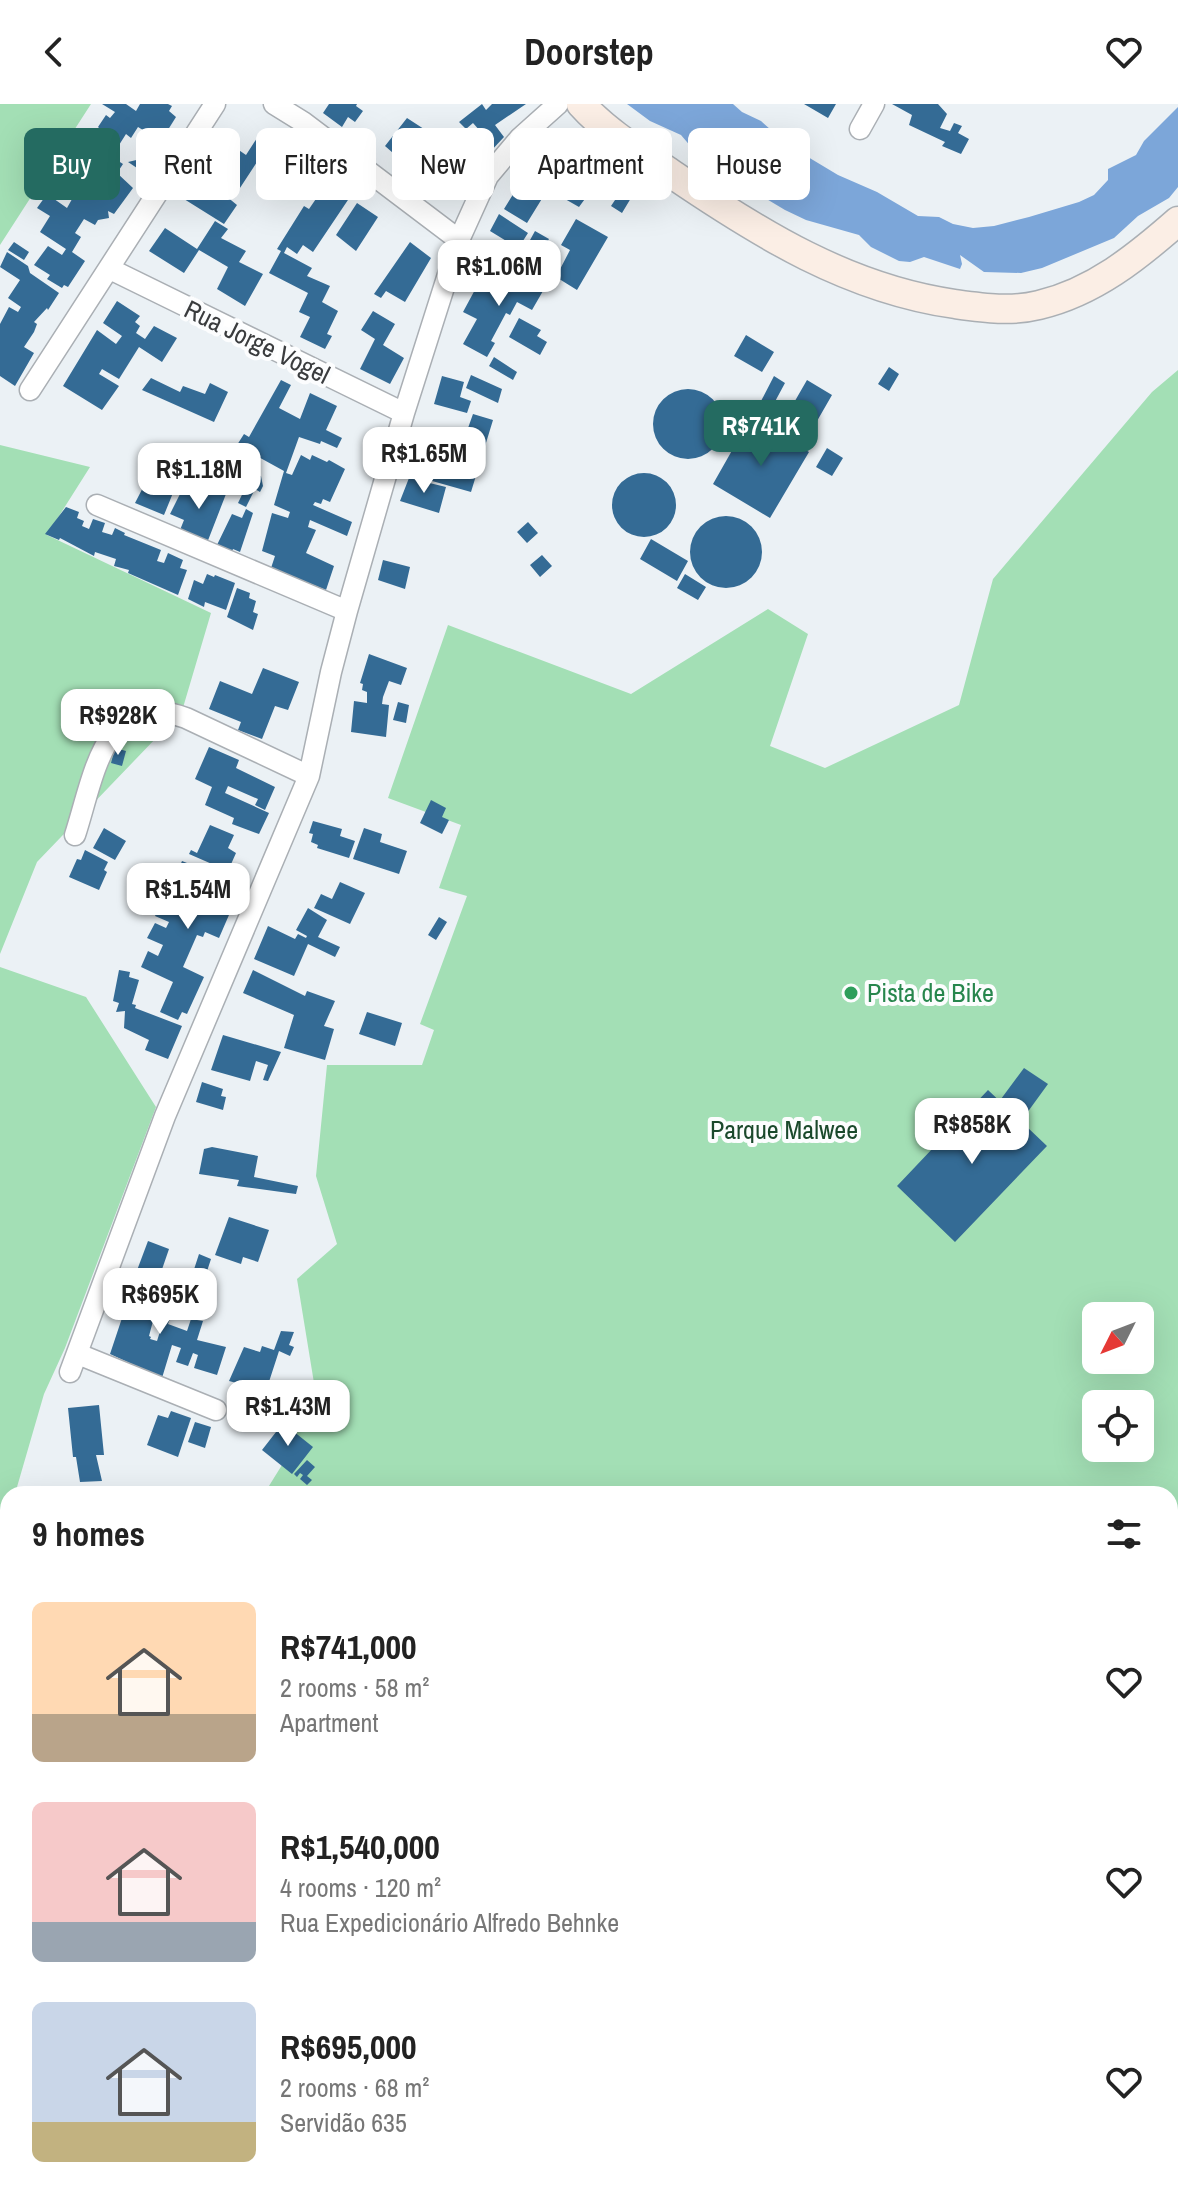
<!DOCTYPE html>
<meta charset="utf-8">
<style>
:root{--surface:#fff;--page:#f6f6f6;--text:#222;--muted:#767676;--accent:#246b61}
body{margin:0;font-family:"Archivo Narrow",sans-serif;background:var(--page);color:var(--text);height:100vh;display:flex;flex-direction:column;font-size:30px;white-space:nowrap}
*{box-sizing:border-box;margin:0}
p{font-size:26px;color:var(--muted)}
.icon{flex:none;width:44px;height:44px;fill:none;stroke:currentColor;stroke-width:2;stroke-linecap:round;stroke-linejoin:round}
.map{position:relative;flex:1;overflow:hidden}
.side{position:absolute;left:0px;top:1382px;width:1178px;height:712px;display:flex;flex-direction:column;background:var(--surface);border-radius:24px 24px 0 0;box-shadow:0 8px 32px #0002}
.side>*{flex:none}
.guide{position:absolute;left:24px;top:24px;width:1130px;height:72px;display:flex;gap:16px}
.needle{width:52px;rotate:228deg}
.buttons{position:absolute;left:1082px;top:1198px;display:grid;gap:16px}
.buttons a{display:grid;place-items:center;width:72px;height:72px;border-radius:12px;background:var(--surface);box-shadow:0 8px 32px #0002;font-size:40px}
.price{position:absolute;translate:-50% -68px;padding:0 18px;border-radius:16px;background:#fff;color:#222;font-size:26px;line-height:52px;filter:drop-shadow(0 2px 4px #0008)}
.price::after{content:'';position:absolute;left:50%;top:48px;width:24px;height:18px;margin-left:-12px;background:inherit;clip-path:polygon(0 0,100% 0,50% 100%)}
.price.selected{background:var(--accent);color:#fff}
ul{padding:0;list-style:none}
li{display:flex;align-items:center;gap:24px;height:200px;padding:0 32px}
li span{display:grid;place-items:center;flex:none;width:224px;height:160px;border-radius:12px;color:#555}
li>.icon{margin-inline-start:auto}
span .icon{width:96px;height:96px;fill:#fffc;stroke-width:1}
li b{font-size:34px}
h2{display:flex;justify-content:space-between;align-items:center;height:96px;padding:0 32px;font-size:34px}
.tag{padding:0 28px;border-radius:12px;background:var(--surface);box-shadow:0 8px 32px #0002;font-size:28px;line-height:72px}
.tag.selected{background:var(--accent);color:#fff}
header{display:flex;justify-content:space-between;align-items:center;height:104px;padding:0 32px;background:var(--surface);font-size:36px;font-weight:700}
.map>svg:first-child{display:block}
</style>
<header><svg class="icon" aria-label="back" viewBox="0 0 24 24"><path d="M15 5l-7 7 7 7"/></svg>Doorstep<svg class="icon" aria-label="heart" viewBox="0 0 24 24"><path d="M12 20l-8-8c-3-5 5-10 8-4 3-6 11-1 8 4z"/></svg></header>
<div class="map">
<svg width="1178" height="2094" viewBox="0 0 1178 2094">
<rect width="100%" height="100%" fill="#ebf1f5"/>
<!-- green -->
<path fill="#a3dfb5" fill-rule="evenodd" d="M0,0H91L0,141Z
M1178,266V2094H0V1609L8,1614V2086H1170V1390H264L290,1348L314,1279L297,1175L337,1140L316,1072L327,961H422L434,926L420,920L467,792L439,784L461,721L388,694L448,521L631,590L768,505L808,530L770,642L825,664L959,601L993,475L1152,288ZM1096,1212H1140V1256H1096ZM1096,1300H1140V1344H1096Z
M0,341L90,363L47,431L211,509L182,607L37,758L0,850Z
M0,863L86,893L156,1003L65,1244L44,1290L17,1383L14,1390H8V1402L0,1419Z"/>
<!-- water -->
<path fill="#7ca6d9" d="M627,0H733L742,8L761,17L788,41L838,71L877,88L918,112L939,113L953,120L973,124L994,122L1029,113L1079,98L1094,91L1108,76V65L1136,51L1144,37L1178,3V83L1169,94L1138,112L1114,134L1042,164L1021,169L984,168L960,151L962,160L960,165L924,153L910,158L899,157L871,143L859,131L806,116L785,106L738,78L713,58L698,51L681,31L650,17Z
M919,2086H1022L1017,2094H934Z"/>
<!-- building -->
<path fill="#346b95" d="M102,0H126L136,7L140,0H168L172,2L169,7L176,13L161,37L138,23L131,34L126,30L114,49L106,44L92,59L87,60L81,70L73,64L95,28L98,30L101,26L98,23L106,11L110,14L115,8Z
M329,0H357L356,2L363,7L355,18L348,13L342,23L323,9Z
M482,0L486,6L492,0H526L495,21L504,33L490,48L471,34L480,27L473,19L466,25L459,18Z
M804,0H836L828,14Z
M892,0H938L947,10L940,24L950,27L954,19L962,22L958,29L969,35L961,50L942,42L945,38L909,21L912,11Z
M407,14L427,27L421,33L427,38L412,58L405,52L401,56L385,42Z
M569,24L595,43L594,45L600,49L605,42L617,51L579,103L565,95L579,72L581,73L588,64L590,60L585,56L575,70L566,64L548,95L522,78L539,49L544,52L560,31L562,33Z
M291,30L303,39L283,69L274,63L272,67L257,58L238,87L210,69L230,40L246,51L259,31L280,45Z
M435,43L443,48L445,45L465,57L446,88L418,71Z
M109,51L123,60L117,69L133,84L114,110L108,107L109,114L98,116L95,121L84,115L75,129L81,133L72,148L85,157L68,183L64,181L62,184L47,175L50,171L34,161L48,142L62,151L66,145L40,128L50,112L37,104L47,90L67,104L85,72Z
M149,53L150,59L157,58L149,72L128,58Z
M616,65L640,79L622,109L611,102L617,93L604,86Z
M207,69L231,84L226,92L237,101L224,120L184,95L198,74L202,76Z
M325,69L354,87L313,148L303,141L297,150L287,143L284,149L312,164L307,172L330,182L322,198L338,207L327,230L332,232L325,245L300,233L310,213L299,208L308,189L269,169L281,147L277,145L304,102L309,105L320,89L315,86Z
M520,79L543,93L527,119L504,105Z
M357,99L378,113L356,147L336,131Z
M499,110L528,129L521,140L515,137L513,141L490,127Z
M576,115L608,133L577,186L556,173L570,146L561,141Z
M215,117L228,125L221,134L246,147L239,158L263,170L245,202L217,185L228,163L199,146L184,169L149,147L165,124L197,145Z
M535,127L549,135L538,155L524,147Z
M14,138L29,148L24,156L8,146Z
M410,138L431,154L405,198L386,187L381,194L374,190Z
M7,148L28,162L30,169L59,189L48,206L47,204L34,218L37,220L34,228L24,243L34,249L15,282L0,272V220L9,203L18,208L21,203L8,194L20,176L0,163Z
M518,162L547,180L532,206L517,198L510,211L506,209L491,237L495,239L487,253L463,240L477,215L463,208L477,182L486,187L488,182L500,188L505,178L509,180Z
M117,197L140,212L135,218L140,222L136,229L145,235L154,222L177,234L162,258L139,243L119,275L102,265L99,270L119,282L102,306L63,282L97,226L116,240L122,232L103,219Z
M373,207L395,220L383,241L404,254L390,280L360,265L375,235L361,226Z
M519,214L541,226L537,232L547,238L540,251L509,233Z
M746,231L774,248L762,268L734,252Z
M494,253L517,268L513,276L489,262Z
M889,263L899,270L889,287L878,280Z
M471,271L502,285L498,299L466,284Z
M442,272L464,278L460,293L471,297L467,309L434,300Z
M774,272L785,279L771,305L760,299Z
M151,274L180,288L183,282L205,290L210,279L228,288L214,318L142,286Z
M281,276L291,281L279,304L300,315L310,289L337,302L326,326L342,334L337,344L321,337L320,340L299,333L286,369L292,371L301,351L310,356L312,351L327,358L329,356L345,365L330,398L323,395L321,400L315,398L313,401L352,418L347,432L310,416L308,423L316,426L306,449L334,462L326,486L271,464L275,452L262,447L272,409L288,414L290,408L274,401L284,367L237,341L244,330L249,333Z
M807,276L832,291L813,324L788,309Z
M653 320a35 35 0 1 1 70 0a35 35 0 1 1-70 0Z
M473,310L493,316L471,388L411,371L419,344L436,348L434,354L444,357L442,366L452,369Z
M751,313L809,348L770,414L713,380Z
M827,344L843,354L832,372L816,363Z
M160,356L191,369L182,387L175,384L164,411L135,399L151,368L155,370Z
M612 401a32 32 0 1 1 64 0a32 32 0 1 1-64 0Z
M252,370L261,372L263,382L260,388L255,385L246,403L238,399Z
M409,374L446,383L439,409L400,397Z
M198,379L226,390L207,439L180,426L184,416L170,410L182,386L193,391Z
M66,403L79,408L77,414L84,417L82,422L89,425L93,415L105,419L102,428L112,431L115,424L125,429L124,431L161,446L157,457L164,459L168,449L183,456L180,464L187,466L178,491L128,469L129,466L114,462L116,455L95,448L94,452L60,434L59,436L45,430Z
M246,405L253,409L240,448L233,445L231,450L216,443L232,410L242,414Z
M690 448a36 36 0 1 1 72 0a36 36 0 1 1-72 0Z
M528,418L538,429L527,439L517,428Z
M651,435L688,457L677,477L640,455Z
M542,451L552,462L540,473L530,461Z
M383,456L410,463L405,485L378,476Z
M207,470L214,473L215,471L235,479L226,506L205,498L204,503L188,495L194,476L203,480Z
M685,470L706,483L698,496L677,484Z
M237,484L250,489L249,494L256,497L253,508L258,510L253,526L227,513Z
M369,550L407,564L401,581L389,577L383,593L382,600L389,601L386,633L351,628L354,597L367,599V588L362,586L363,580L360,579Z
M263,564L299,578L288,606L275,602L262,635L238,626L241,618L209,605L220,577L252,590Z
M398,598L409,601L406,619L393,616Z
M209,643L239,656L236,664L275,683L265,706L255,701L258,695L228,682L225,689L269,709L259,730L232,720L234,714L205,701L212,683L195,675Z
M115,644L126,647L122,662L111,659Z
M431,696L446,704L442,713L449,716L442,730L420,719Z
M313,717L342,725L340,732L355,737L349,754L317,744L318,741L311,738L313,730L309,729Z
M210,721L234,731L228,744L236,749L228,767L189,750L191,746L197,749Z
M104,724L126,737L115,756L93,744Z
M364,724L382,730L380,738L407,747L399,770L353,755Z
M85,746L108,758L104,766L107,768L99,786L69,773L77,755L81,756Z
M182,757L242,781L219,834L205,828L203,833L197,831L183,863L204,873L187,910L182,908L178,916L160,908L173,878L141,863L148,847L158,852L163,841L147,834L155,819L166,824L169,818L155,812L165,790L181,797L187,787L172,781Z
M340,778L365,789L350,820L314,804L321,790L332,795Z
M308,804L327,816L318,833L340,843L335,853L308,840L294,872L254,855L268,822L295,835L298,830L306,834L307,832L296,826Z
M439,813L447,818L436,836L428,831Z
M119,866L130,868L129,873L139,876L132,900L136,901L135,904L182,922L168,955L145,946L149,936L124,924L125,907L116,908L119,899L113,897Z
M253,866L305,892L307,887L335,897L324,922L334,925L325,956L284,944L294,911L243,889Z
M367,908L402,919L395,942L359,930Z
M223,931L281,948L268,977L263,976L268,961L256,957L250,977L211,966Z
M1024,964L1048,980L1024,1013L1001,995Z
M202,978L223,985L221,992L226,993L223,1006L196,998Z
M988,986L1047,1042L955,1138L897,1082Z
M212,1043L258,1052L254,1073L298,1082L296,1090L244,1083L237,1082L239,1076L199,1070L204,1045Z
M229,1113L269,1126L258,1158L243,1153L241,1160L215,1151Z
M148,1137L169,1145L158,1177L136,1169Z
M199,1150L211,1155L194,1207L183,1203L187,1192L180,1189L181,1184L187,1187Z
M132,1173L160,1182L154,1197L174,1204L168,1220L187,1227L191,1215L203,1217L197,1236L226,1243L217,1271L194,1264L198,1251L193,1249L188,1262L176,1258L181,1244L172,1241L162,1274L110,1250L124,1208L153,1217L149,1232L151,1233L150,1235L157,1237L163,1218L125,1204Z
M281,1227L294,1228L289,1241L294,1243L290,1252L279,1247L266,1287L229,1277L244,1243L260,1248L262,1242L274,1246Z
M99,1301L104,1351H96L102,1377L80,1378L76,1353H73L68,1304Z
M171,1307L191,1314L178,1353L147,1341L158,1311L168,1314Z
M195,1318L211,1323L205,1344L188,1338Z
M283,1319L313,1343L292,1370L262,1346Z
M307,1356L315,1363L307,1372L312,1376L307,1381L300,1375L303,1371L300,1369L297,1373L294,1370Z
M8,1523V1559L0,1546V1527Z
M1170,1687L1178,1688V1714L1174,1715H1170Z"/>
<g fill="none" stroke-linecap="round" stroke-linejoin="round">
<defs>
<path id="minor" d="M274,0L303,18L459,136
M860,25L874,0
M110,165L404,309
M30,286L215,0
M97,401L347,507
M75,731C94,673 104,583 186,614L309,672
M78,1250L216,1306
M70,1268L165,1012L309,672L331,568L347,507L404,309L459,136L488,72L520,34L558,0"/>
<path id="secondary" d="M581,0C606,28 641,49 672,70C760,130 849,185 955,200C984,204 1011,208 1039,201C1094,188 1137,153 1178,117"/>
</defs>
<!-- minor casing -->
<use href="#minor" stroke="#aaafb4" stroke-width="23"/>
<!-- secondary casing -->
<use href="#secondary" stroke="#aaafb4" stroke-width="31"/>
<!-- minor -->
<use href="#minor" stroke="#fff" stroke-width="20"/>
<!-- secondary -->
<use href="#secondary" stroke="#fbeee5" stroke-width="28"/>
</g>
<!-- markers -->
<circle fill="#2e9e5b" stroke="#fcfdfe" stroke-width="3" cx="851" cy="889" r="8"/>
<g text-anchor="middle" stroke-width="8" stroke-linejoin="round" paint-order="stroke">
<!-- street labels -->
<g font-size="26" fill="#3a3c3e" stroke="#fcfdfe">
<text transform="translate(257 238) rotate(26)" y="9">Rua Jorge Vogel</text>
</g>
<!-- leisure labels -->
<g font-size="26" fill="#27864d" stroke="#fcfdfe" text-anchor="start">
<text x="867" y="898">Pista de Bike</text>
</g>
<!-- park labels -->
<g font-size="26" fill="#1b492c" stroke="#fcfdfe">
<text x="784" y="1035">Parque Malwee</text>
</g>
</g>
</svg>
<div class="buttons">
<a><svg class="needle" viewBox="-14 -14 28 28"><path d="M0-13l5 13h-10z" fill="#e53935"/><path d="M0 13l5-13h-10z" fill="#767676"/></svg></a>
<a><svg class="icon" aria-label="locate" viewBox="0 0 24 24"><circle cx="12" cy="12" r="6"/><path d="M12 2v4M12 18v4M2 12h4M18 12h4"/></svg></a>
</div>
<b class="price" style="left:499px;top:204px">R$1.06M</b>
<b class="price selected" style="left:761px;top:364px">R$741K</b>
<b class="price" style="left:424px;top:391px">R$1.65M</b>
<b class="price" style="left:199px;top:407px">R$1.18M</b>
<b class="price" style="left:118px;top:653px">R$928K</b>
<b class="price" style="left:188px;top:827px">R$1.54M</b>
<b class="price" style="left:972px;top:1062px">R$858K</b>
<b class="price" style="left:160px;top:1232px">R$695K</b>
<b class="price" style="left:288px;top:1344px">R$1.43M</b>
<div class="guide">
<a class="tag selected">Buy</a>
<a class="tag">Rent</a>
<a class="tag">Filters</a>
<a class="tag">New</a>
<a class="tag">Apartment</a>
<a class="tag">House</a>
</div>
<section class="side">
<h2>9 homes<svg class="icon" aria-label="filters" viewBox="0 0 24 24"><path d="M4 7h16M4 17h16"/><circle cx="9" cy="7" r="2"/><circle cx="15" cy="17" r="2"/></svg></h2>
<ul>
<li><span style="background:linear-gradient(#ffd9b3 70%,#b9a48a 0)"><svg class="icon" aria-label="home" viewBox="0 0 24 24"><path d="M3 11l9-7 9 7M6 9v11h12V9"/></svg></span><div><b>R$741,000</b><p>2 rooms · 58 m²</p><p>Apartment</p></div><svg class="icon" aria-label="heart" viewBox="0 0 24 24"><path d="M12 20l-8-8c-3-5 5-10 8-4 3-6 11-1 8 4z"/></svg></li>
<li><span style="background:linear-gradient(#f6c9c9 75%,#9aa5b1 0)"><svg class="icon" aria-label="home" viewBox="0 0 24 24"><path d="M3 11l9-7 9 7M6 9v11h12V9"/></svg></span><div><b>R$1,540,000</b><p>4 rooms · 120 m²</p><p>Rua Expedicionário Alfredo Behnke</p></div><svg class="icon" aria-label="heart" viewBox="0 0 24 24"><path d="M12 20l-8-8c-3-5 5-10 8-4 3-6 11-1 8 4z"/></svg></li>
<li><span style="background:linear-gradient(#c9d6e8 75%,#c2b280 0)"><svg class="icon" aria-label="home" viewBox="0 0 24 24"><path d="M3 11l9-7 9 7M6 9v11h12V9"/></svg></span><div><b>R$695,000</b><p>2 rooms · 68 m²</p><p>Servidão 635</p></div><svg class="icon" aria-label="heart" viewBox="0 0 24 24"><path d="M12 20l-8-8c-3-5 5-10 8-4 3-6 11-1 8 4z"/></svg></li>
</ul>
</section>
</div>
